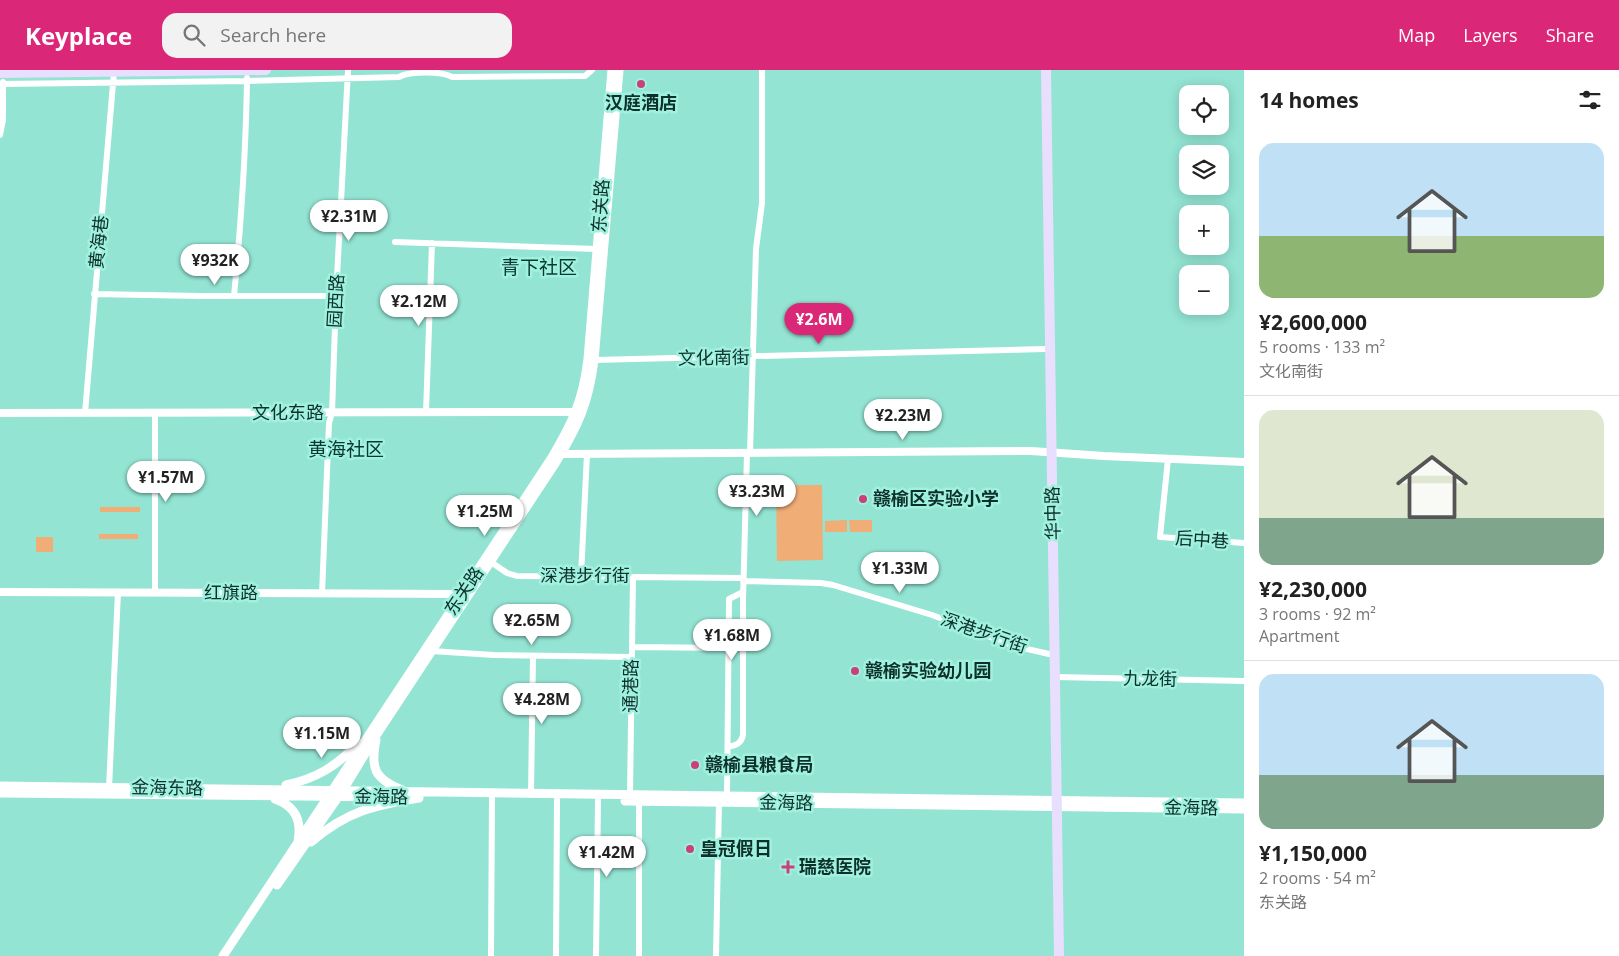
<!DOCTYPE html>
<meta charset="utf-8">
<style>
:root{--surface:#fff;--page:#f2f2f2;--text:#222;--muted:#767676;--line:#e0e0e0;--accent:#db2777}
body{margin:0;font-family:"Open Sans","Noto Sans SC",sans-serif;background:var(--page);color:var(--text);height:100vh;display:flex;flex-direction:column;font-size:19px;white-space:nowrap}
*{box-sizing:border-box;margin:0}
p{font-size:16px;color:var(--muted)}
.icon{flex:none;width:28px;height:28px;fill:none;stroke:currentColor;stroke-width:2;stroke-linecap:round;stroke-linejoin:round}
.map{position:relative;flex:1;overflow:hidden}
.sheet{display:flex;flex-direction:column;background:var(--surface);width:375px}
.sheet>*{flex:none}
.buttons{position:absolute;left:1179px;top:15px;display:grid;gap:10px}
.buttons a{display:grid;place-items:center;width:50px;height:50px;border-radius:10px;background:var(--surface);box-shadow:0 2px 12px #0003;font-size:25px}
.price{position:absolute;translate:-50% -42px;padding:0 11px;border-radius:18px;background:#fff;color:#222;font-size:16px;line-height:32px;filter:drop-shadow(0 1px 2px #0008)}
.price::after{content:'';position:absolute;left:50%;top:30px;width:15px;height:11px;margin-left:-8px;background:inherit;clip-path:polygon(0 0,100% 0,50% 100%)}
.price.active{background:var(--accent);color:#fff}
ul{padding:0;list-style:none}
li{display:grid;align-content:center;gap:10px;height:265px;padding:0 15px}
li+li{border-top:1px solid var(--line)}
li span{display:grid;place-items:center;height:155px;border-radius:15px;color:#555}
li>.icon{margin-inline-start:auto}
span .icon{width:90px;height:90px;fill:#fffc;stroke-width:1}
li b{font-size:21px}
h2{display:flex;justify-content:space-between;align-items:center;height:60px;padding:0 15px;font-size:21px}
header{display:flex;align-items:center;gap:30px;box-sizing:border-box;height:70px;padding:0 25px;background:var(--accent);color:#fff}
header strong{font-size:24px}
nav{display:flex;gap:28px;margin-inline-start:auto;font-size:18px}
.search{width:350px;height:45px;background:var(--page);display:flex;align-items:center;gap:12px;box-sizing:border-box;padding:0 18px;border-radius:15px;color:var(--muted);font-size:19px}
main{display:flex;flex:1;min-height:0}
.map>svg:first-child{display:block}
</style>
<header>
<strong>Keyplace</strong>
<div class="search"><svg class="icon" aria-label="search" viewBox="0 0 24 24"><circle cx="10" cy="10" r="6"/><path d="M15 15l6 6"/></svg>Search here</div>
<nav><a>Map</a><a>Layers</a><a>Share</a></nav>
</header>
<main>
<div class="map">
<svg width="1244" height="886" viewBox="0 0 1244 886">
<rect width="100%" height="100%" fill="#93e4d3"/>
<!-- green -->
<path fill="#f0ad76" d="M776,415H822L823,490L777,491Z
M100,437H140V442H100Z
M847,450V462H825V451Z
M849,450H872V462H850Z
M99,464H138V469H99Z
M36,467H53V482H36Z"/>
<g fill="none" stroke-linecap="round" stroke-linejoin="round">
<!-- minor -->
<path stroke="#fff" stroke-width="6" d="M0,14L247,11L399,7C410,1 442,1 452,7L585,6L592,0
M0,65L3,50V12
M395,172L597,179
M94,224L200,226H336
M234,226C241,154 246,81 247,8
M594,290L1045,279
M426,342L432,173
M85,343L114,2
M750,383L756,179L762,133V0
M1168,389L1160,467L1244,473
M491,492L507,503L517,506L743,508
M581,506L587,384
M743,511L821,513L833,515L932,545L1014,576L1049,584
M155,523V343
M322,524L329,353L332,343L336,226L348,0
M632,577L729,578
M431,581L494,585L632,587
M1055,607L1244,611
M728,677C736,675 741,674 743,665V530L747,383
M109,718L118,522
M531,724L533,586
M630,725L633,507
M727,726L729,529L743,522
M639,731V886
M491,886L492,729
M556,886L557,730
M596,886L598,730
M716,886L719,732"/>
<!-- tertiary -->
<path stroke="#fff" stroke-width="8" d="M0,343L577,342
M562,384L1031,381L1104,386L1244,392
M0,522L462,524"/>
<!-- secondary -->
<path stroke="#fff" stroke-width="9" d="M376,670C370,699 375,709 402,720
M286,715C318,708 336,696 359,673
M0,716L1244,733
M0,723L392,727
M275,729C295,736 302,750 298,771
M625,731L1244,739
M311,772C347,741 375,735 419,728
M277,815L343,720L377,664L556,392C578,356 589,332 594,290L619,0
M223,886L551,389C572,354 583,331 588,289L612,0"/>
<!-- primary -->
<path stroke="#e8defd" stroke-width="10" d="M1046,0L1059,886
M0,3L266,0"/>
</g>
<!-- markers -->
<g fill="#ca4078" stroke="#a0f1e0" stroke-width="2">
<circle cx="641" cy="14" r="5"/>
<circle cx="863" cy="429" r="5"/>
<circle cx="855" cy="601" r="5"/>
<circle cx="695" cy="695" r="5"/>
<circle cx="690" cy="779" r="5"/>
<path d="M785.5 789.5h5v5h5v5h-5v5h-5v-5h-5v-5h5z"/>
</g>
<g text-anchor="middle" stroke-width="5" stroke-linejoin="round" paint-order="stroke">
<!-- poi labels -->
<g font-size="18" font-weight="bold" fill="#0d302a" stroke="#a0f1e0" text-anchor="start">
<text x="641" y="39" text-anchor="middle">汉庭酒店</text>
<text x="873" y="435">赣榆区实验小学</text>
<text x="865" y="607">赣榆实验幼儿园</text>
<text x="705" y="701">赣榆县粮食局</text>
<text x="700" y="785">皇冠假日</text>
<text x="799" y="803">瑞慈医院</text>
</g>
<!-- street labels -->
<g font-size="18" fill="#0d302a" stroke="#a0f1e0">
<text transform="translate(601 136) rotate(-86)" y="6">东关路</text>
<text transform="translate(99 172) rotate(-84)" y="6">黄海巷</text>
<text transform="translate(336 231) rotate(-87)" y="6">园西路</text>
<text transform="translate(714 288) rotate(-1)" y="6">文化南街</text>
<text x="288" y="349">文化东路</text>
<text transform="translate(1053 443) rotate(-91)" y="6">华中路</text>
<text transform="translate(1202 470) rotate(4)" y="6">后中巷</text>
<text x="585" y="512">深港步行街</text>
<text transform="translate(464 521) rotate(-56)" y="6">东关路</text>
<text x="231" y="529">红旗路</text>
<text transform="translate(984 563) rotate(19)" y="6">深港步行街</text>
<text transform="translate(1150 609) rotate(1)" y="6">九龙街</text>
<text transform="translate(631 616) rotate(-89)" y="6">通港路</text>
<text transform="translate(167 718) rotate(1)" y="6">金海东路</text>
<text transform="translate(381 727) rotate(1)" y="6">金海路</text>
<text transform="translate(786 733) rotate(1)" y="6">金海路</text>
<text transform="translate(1191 738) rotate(1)" y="6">金海路</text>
</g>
<!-- neighbourhood labels -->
<g font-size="19" fill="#093830" stroke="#a0f1e0">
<text x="539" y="204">青下社区</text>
<text x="346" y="386">黄海社区</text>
</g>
</g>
</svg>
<div class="buttons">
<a><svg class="icon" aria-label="locate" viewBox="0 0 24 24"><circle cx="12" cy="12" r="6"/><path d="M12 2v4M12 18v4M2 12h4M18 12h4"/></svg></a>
<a><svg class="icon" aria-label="layers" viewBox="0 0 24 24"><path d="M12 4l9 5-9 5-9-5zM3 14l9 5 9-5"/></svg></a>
<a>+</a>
<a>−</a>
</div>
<b class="price" style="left:349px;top:172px">¥2.31M</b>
<b class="price" style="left:215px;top:216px">¥932K</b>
<b class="price" style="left:419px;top:257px">¥2.12M</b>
<b class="price active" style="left:819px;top:275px">¥2.6M</b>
<b class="price" style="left:903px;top:371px">¥2.23M</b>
<b class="price" style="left:166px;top:433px">¥1.57M</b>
<b class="price" style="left:757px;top:447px">¥3.23M</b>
<b class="price" style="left:485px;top:467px">¥1.25M</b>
<b class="price" style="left:900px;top:524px">¥1.33M</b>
<b class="price" style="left:532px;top:576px">¥2.65M</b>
<b class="price" style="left:732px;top:591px">¥1.68M</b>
<b class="price" style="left:542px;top:655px">¥4.28M</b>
<b class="price" style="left:322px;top:689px">¥1.15M</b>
<b class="price" style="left:607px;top:808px">¥1.42M</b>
</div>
<section class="sheet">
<h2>14 homes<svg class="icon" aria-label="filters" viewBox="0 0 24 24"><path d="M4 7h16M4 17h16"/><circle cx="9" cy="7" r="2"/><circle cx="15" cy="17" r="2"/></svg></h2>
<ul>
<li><span style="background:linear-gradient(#bfe0f5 60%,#8fb573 0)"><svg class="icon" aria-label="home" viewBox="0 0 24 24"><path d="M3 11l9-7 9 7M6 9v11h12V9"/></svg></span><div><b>¥2,600,000</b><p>5 rooms · 133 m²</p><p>文化南街</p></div></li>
<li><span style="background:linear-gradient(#dfe7d0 70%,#7fa58c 0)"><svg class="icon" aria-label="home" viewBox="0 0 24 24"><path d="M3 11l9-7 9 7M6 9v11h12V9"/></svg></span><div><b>¥2,230,000</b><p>3 rooms · 92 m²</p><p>Apartment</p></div></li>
<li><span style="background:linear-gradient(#bfe0f5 65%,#7fa58c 0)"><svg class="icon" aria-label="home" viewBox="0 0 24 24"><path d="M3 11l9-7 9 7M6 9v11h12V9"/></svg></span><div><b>¥1,150,000</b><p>2 rooms · 54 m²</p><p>东关路</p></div></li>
</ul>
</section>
</main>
